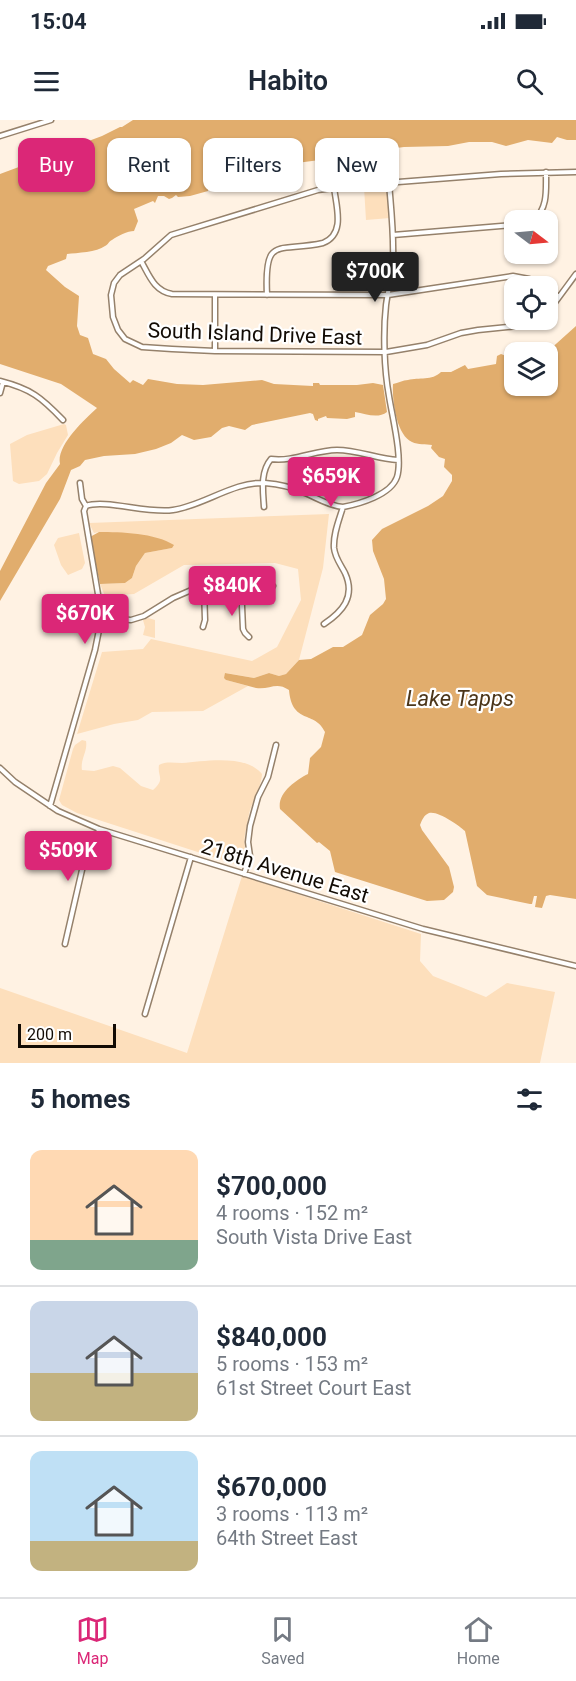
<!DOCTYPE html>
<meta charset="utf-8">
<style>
:root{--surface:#fff;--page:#f6f6f7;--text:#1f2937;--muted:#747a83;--line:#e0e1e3;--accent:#db2777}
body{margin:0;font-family:Roboto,sans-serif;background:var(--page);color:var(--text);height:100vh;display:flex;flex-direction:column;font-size:22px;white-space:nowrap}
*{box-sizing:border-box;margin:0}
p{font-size:20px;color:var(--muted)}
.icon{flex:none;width:33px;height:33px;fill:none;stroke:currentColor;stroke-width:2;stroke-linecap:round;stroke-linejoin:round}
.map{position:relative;height:943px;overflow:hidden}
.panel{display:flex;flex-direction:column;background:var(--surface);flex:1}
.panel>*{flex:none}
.hud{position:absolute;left:18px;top:18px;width:540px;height:54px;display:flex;gap:12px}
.needle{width:39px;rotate:106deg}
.fabs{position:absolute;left:504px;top:90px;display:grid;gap:12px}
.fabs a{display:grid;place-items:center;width:54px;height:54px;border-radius:12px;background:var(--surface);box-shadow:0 2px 4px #0004;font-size:30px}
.scale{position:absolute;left:18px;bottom:15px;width:98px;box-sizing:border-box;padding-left:6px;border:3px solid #120b04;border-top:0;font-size:16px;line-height:21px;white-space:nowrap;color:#120b04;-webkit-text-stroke:4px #fff;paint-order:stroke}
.price{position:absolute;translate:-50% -51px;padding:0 14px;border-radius:6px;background:var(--accent);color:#fff;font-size:20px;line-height:39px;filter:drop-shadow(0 2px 3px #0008)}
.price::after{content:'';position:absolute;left:50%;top:36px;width:18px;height:14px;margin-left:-9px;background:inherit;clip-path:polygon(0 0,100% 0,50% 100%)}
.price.current{background:#222;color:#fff}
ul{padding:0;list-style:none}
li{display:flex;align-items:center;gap:18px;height:150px;padding:0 30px}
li+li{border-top:2px solid var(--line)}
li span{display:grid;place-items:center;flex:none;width:168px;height:120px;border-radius:12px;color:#555}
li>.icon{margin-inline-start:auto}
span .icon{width:72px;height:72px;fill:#fffc;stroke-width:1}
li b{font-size:26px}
h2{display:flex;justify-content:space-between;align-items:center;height:72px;padding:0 30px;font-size:26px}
.chip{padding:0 21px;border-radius:12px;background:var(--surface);box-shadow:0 2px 4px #0004;font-size:21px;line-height:54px}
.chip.current{background:var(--accent);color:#fff}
.status{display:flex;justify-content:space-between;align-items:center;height:42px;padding:0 30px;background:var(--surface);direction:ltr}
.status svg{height:16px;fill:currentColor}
header{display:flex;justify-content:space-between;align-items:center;height:78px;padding:0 30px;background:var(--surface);font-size:27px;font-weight:600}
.dock{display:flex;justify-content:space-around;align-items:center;height:84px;border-top:2px solid var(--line);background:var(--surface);font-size:16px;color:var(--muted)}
.dock a{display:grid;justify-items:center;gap:3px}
.dock .current{color:var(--accent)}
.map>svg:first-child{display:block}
</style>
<div class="status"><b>15:04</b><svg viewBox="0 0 49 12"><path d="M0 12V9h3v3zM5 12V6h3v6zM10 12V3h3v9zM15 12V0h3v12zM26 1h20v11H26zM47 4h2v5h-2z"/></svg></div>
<header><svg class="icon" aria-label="menu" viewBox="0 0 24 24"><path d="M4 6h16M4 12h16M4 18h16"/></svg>Habito<svg class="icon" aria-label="search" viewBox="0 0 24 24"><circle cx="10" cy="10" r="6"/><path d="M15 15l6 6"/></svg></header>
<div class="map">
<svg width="576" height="943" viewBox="0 0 576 943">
<rect width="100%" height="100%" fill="#fff2e3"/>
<!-- green -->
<path fill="#fddfbc" d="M394,29L396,55H393L392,58L355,59L354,34Z
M385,65L388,67L390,98L366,100L364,67Z
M64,304L66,305L68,315L57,333L47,354L39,361L19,364L13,361L10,324L27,315Z
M329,394L323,448L299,540L286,554L279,556L269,553L254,558L226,553V560L248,566L203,591L152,592L138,600L114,604L77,614L102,532L143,529L151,519L252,541L277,527L301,480L298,449L275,443L184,445L134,474L105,476L100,464L125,463L132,458L136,446L145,433L172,428L99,412L94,413L89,403Z
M79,413L85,443L82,449L68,455L61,445L54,425L58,418Z
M148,498L155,500V518L143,515L145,507L143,500Z
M82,620L86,621C88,631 80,640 82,650L94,651L113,646L120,648L141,666L153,670C166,658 157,657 159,645C166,641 174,643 182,643C205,641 246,634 262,654C261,667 254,679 250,690C248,698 247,706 245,714C243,725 249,736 241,746L77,693L62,685L59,680L73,629L75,625Z
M242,756L421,814L420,841L433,856L486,877L507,863L555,872L540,943H0V868L187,933Z"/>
<!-- water -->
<path fill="#e1ad6d" d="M133,0H576V20H567L557,17L552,23L528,20L506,26L492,22H469L448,26L404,27L352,34L343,33L333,35L330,39L320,42L318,40C307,42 298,42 286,46V49L275,51L262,46L253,54H246L229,62L208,67V71L190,76L178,77L176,75L172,78L169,79L164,76H158L155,83L153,81L134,89L138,101L134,111C128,111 117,116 112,120C109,121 108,125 105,126C97,132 77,133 67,134L66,139L48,146L46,150L65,167L79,176L77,206L80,215L88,218L93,234L106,239L114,249L130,263L133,260L143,265L148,259L177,264L203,265L262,260L274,264L313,266V263H319L320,265H357L373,263L383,265L387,292C378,299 366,294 355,292V297L347,299L327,298L326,296L318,299V301L315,300L313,294L310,293L252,305L245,310L229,306L222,308L211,317L194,320L182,315L171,323L156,329L135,334L104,336L85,340L80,346L71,350L60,379L0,481V451L46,363L60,344C56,326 84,300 97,288L61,264L0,244V54L102,16L120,7H122Z
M576,206V779L550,775L546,776L542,788L535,787L537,776H534L532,784H530L487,775L477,766L465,711C460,706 437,690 429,693C424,695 422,700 420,705L422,710L449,747L454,767L453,772L444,780L427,781L335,752L330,731L319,722L317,723L280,689C277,673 296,660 308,654L310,638L321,627L325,612C315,590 292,605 289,570C276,561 270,570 256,568L226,560L224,558L225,553L254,558L269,553L279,556L286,554L299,540L311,539L333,527H343L362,515L370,495L383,484L386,479L384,459L373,431L372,420L382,409L428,386L443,376L452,361V355L444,347L445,339L439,337L431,328L432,325C426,324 418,325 412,322C396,315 392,279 393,264C398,263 403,260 408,260C419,257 432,261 441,252H451L465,245L468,249L496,244L497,236L501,234L514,239V266H548L547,232Z
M99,412C121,412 155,413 174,425L172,428L145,433L136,446L132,458L125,463L100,464L90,417Z"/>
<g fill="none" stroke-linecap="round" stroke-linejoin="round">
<defs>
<path id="minor" d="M0,16L51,0
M534,100C548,88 546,70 546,52
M393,115L514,105
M141,141C149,155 154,171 172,174L388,175L513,156L529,159L544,166
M548,169L559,177
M267,175C264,114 278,133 323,123C346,114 336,86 334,67
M548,192L576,154
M537,200L518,206L478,210L461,213L427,225L386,232L215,231L172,229L142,227L125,219L118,210L113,197L111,175L114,163L120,155L144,139L171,115L318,70L347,66L501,54L576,52
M215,231V175
M0,261C31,269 41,277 63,300
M0,273L3,262
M86,386C106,379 147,394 173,390C203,386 234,361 265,363C278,364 292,367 305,373C317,378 329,386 343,387
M264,387C263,371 260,352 271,339C294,342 315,330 337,330C358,330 377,339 398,340
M241,464L243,509L245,513L249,517
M55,481L60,486L101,498L131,500L144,496L173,478L196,468L209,466L263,463L273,466
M324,504C342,492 356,477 345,453C341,445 335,438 334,428C333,414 339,400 343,387C359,384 391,375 397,357C403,338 392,296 389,276C384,249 383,212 386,185C388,170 392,155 393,140C394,114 391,88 389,63
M203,507L205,500L204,467
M0,648L15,662L58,691L99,709L423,809L576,846
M50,686L95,530L100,505L99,480L84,391L86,386L82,379L80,363
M244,754L250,736L248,722L250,706L258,677L268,657L276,625
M65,824L82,750L84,744L94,728L99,709
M145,894L191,737"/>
</defs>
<!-- minor casing -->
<use href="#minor" stroke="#95816b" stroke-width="7"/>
<!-- minor -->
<use href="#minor" stroke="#fff" stroke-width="4"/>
</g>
<g text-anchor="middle" stroke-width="4.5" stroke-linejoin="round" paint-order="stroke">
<!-- street labels -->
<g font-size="21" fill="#120b04" stroke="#fff">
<text transform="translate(255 214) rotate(2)" y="7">South Island Drive East</text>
<text transform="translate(285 751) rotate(17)" y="7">218th Avenue East</text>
</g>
<!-- water labels -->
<g font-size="22" font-style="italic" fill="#4c361a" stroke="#fff">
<text x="460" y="586">Lake Tapps</text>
</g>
</g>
</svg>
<div class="fabs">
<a><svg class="needle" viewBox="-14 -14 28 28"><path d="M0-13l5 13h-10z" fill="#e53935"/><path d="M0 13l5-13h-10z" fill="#747a83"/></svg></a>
<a><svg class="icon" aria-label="locate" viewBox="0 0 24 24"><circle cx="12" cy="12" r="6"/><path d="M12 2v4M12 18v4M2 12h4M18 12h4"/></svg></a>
<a><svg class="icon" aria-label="layers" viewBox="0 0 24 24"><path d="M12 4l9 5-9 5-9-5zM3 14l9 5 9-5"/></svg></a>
</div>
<div class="scale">200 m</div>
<b class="price current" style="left:375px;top:183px">$700K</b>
<b class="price" style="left:331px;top:388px">$659K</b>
<b class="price" style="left:232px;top:497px">$840K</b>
<b class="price" style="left:85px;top:525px">$670K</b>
<b class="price" style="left:68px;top:762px">$509K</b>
<div class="hud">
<a class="chip current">Buy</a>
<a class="chip">Rent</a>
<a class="chip">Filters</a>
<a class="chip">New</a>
</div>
</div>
<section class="panel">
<h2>5 homes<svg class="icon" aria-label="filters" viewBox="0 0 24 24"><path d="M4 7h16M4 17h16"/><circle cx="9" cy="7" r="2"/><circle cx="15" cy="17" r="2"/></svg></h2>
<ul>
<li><span style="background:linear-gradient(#ffd9b3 75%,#7fa58c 0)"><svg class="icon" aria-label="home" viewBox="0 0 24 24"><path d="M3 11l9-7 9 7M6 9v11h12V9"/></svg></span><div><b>$700,000</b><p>4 rooms · 152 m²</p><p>South Vista Drive East</p></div></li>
<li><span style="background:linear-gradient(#c9d6e8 60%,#c2b280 0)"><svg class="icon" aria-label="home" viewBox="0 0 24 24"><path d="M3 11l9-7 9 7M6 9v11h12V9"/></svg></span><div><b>$840,000</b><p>5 rooms · 153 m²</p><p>61st Street Court East</p></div></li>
<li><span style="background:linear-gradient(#bfe0f5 75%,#c2b280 0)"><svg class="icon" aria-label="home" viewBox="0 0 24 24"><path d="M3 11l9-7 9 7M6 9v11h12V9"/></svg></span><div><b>$670,000</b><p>3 rooms · 113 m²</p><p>64th Street East</p></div></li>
</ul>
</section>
<nav class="dock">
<a class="current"><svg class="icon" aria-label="map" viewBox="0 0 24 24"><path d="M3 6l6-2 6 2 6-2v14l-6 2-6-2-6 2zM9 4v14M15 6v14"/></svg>Map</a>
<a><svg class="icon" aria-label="saved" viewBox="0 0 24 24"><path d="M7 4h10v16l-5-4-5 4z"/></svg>Saved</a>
<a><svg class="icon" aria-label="home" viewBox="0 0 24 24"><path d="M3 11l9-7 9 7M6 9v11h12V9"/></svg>Home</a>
</nav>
